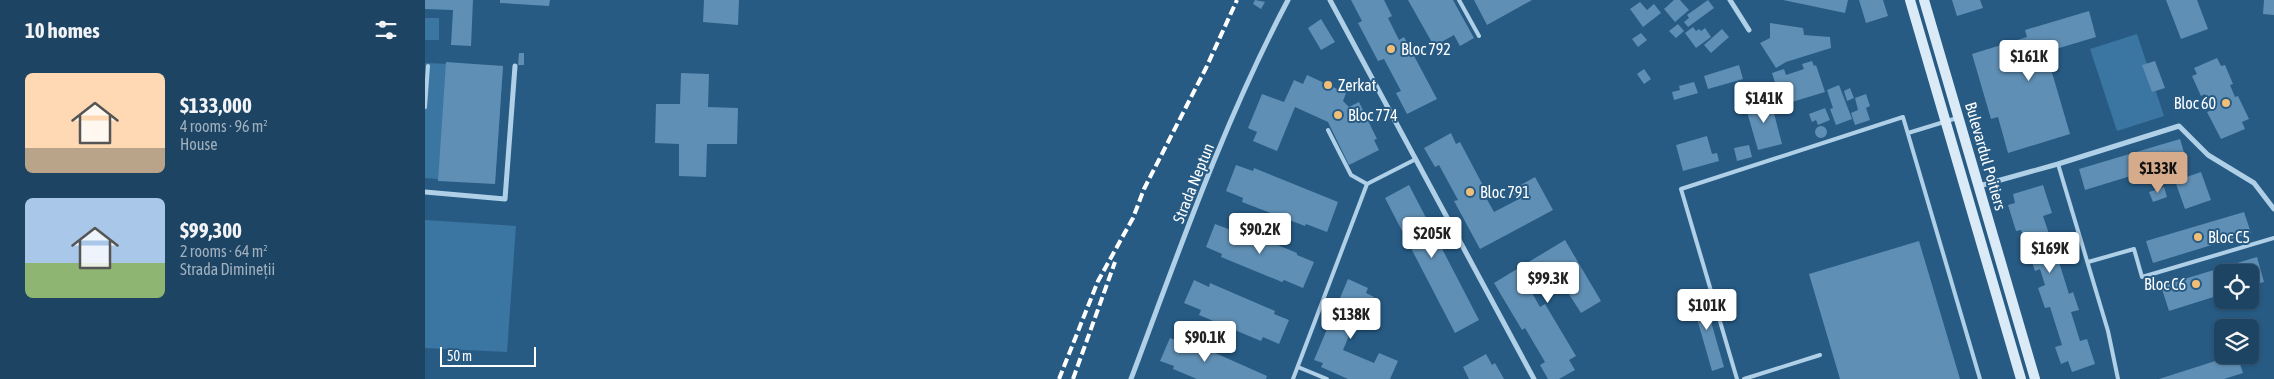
<!DOCTYPE html>
<meta charset="utf-8">
<style>
:root{--surface:#1d4463;--page:#254b69;--text:#f1f3f6;--muted:#a0b0be;--line:#3b5c78;--accent:#d6ab8b}
body{margin:0;font-family:"Asap Condensed",sans-serif;background:var(--page);color:var(--text);height:100vh;display:flex;flex-direction:column;font-size:19px;white-space:nowrap}
*{box-sizing:border-box;margin:0}
p{font-size:16px;color:var(--muted)}
.icon{flex:none;width:28px;height:28px;fill:none;stroke:currentColor;stroke-width:2;stroke-linecap:round;stroke-linejoin:round}
.map{position:relative;flex:1;overflow:hidden}
.sheet{display:flex;flex-direction:column;background:var(--surface);width:425px}
.sheet>*{flex:none}
.controls{position:absolute;left:1789px;top:264px;display:grid;gap:10px}
.controls a{display:grid;place-items:center;width:45px;height:45px;border-radius:8px;background:var(--surface);box-shadow:0 1px 4px #0004,0 0 0 1px var(--line);font-size:25px}
.scale{position:absolute;left:15px;bottom:12px;width:96px;box-sizing:border-box;padding-left:5px;border:2px solid #fff;border-top:0;font-size:14px;line-height:18px;white-space:nowrap;color:#fff;-webkit-text-stroke:4px #275b84;paint-order:stroke}
.price{position:absolute;translate:-50% -42px;padding:0 11px;border-radius:5px;background:#fff;color:#222;font-size:16px;line-height:32px;filter:drop-shadow(0 1px 2px #0008)}
.price::after{content:'';position:absolute;left:50%;top:30px;width:15px;height:11px;margin-left:-8px;background:inherit;clip-path:polygon(0 0,100% 0,50% 100%)}
.price.current{background:var(--accent);color:#111}
ul{padding:0;list-style:none}
li{display:flex;align-items:center;gap:15px;height:125px;padding:0 25px}
li span{display:grid;place-items:center;flex:none;width:140px;height:100px;border-radius:8px;color:#555}
li>.icon{margin-inline-start:auto}
span .icon{width:60px;height:60px;fill:#fffc;stroke-width:1}
li b{font-size:21px}
h2{display:flex;justify-content:space-between;align-items:center;height:60px;padding:0 25px;font-size:21px}
main{display:flex;flex:1;min-height:0}
.map>svg:first-child{display:block}
</style>
<main>
<section class="sheet">
<h2>10 homes<svg class="icon" aria-label="filters" viewBox="0 0 24 24"><path d="M4 7h16M4 17h16"/><circle cx="9" cy="7" r="2"/><circle cx="15" cy="17" r="2"/></svg></h2>
<ul>
<li><span style="background:linear-gradient(#ffd9b3 75%,#b9a48a 0)"><svg class="icon" aria-label="home" viewBox="0 0 24 24"><path d="M3 11l9-7 9 7M6 9v11h12V9"/></svg></span><div><b>$133,000</b><p>4 rooms · 96 m²</p><p>House</p></div></li>
<li><span style="background:linear-gradient(#a9c7e8 65%,#8fb573 0)"><svg class="icon" aria-label="home" viewBox="0 0 24 24"><path d="M3 11l9-7 9 7M6 9v11h12V9"/></svg></span><div><b>$99,300</b><p>2 rooms · 64 m²</p><p>Strada Dimineții</p></div></li>
</ul>
</section>
<div class="map">
<svg width="1849" height="379" viewBox="0 0 1849 379">
<rect width="100%" height="100%" fill="#275b84"/>
<!-- green -->
<path fill="#3b75a1" d="M0,18H14V40H0Z
M1712,34L1739,116L1692,131L1665,49Z
M0,63L78,66L70,184L0,178Z
M0,220L91,226L82,352L0,348Z"/>
<!-- building -->
<path fill="#5f8fb4" d="M0,0H48L46,46L26,45L28,10L0,9Z
M75,0H125L124,6L75,3Z
M279,0H314L313,25L278,22Z
M830,0L840,2L836,9L828,4Z
M926,0H959L967,16L963,18L974,40L979,37L1012,99L982,114L971,93L976,91L959,59L953,61L933,23L937,21Z
M983,0H1028L1049,38L1035,46L1029,35L1009,46Z
M1049,0H1107L1062,25Z
M1249,0H1255L1264,10L1250,22L1239,9Z
M1283,0L1289,8L1263,27L1259,22L1264,18L1262,15Z
M1358,0H1423L1420,13Z
M1434,0H1458L1463,16L1441,23Z
M1527,0H1555L1558,8L1532,16Z
M1741,0H1772L1783,29L1756,39Z
M1839,0H1849V15L1838,14Z
M1215,2L1222,10L1229,4L1236,13L1218,27L1205,9Z
M1664,11L1671,37L1621,52L1645,134L1583,153L1573,117L1566,119L1547,54L1602,37L1600,30Z
M896,19L910,42L896,50L883,28Z
M1345,23L1378,28L1379,35L1405,37L1406,48L1361,62L1351,68L1335,43L1345,38Z
M1253,24L1259,31L1251,38L1244,31Z
M1268,27L1271,31L1274,29L1276,31L1280,28L1286,37L1271,48L1260,33Z
M1297,29L1304,37L1286,53L1279,45Z
M1216,33L1222,40L1213,47L1207,39Z
M94,53H99V65H93Z
M1792,58L1796,66L1800,65L1808,84L1805,85L1810,97L1813,96L1824,119L1817,122L1820,129L1796,139L1782,112L1787,110L1780,94L1776,96L1767,76L1772,74L1769,68Z
M1387,61L1389,66L1391,65L1400,92L1357,105L1347,73L1359,69L1361,75L1379,69L1377,64Z
M1730,61L1740,88L1727,92L1717,65Z
M21,62L78,66L70,184L13,181Z
M1314,65L1318,79L1283,89L1279,76Z
M1219,69L1226,79L1219,84L1212,74Z
M256,73L284,74L283,107L313,108L312,144H282L281,177L254,176V144L230,143L231,104H255Z
M882,75L921,93L918,101L924,107L934,102L952,139L949,140L954,150L924,165L903,122L870,107L852,151L828,141L832,132L823,128L837,94L859,102L869,80L878,84Z
M1269,82L1273,93L1249,100L1247,92L1255,90L1254,86Z
M1414,85L1427,119L1411,125L1405,109L1408,108L1402,90Z
M1425,88L1429,98L1422,101L1419,91Z
M1441,94L1445,106L1441,108L1445,120L1430,125L1426,113L1433,110L1430,98Z
M1345,98L1357,144L1333,150L1320,105Z
M1400,108L1405,120L1393,125L1391,120L1387,122L1384,114Z
M1390 132a6 6 0 1 1 12 0a6 6 0 1 1-12 0Z
M1026,133L1031,144L1035,142L1062,193L1059,194L1069,212L1092,200L1087,190L1110,177L1128,210L1055,249L1029,201L1033,200L1014,165L1010,167L999,148Z
M1282,136L1287,154L1292,153L1294,161L1258,171L1251,145Z
M1755,139L1761,159L1660,190L1654,169Z
M1324,145L1327,157L1312,161L1309,148Z
M811,165L828,171L829,168L913,202L902,232L881,224L880,226L817,202L818,198L801,191Z
M1776,172L1786,200L1760,209L1750,181Z
M984,185L1054,320L1030,333L960,198Z
M1618,185L1627,213L1618,216L1628,246L1635,244L1639,257L1633,259L1644,294L1648,292L1654,310L1646,312L1655,341L1662,339L1670,364L1647,372L1643,361L1636,364L1630,347L1637,345L1625,307L1620,308L1613,288L1620,285L1615,269L1610,271L1596,230L1591,231L1583,205L1590,203L1588,194Z
M1739,187L1742,197L1728,202L1724,192Z
M1819,212L1826,233L1728,263L1721,241Z
M790,224L806,230L807,226L872,253V255L889,262L878,288L859,280L857,282L796,257L797,254L781,247Z
M1140,240L1176,301L1156,313L1133,277L1107,293L1115,307L1120,304L1151,356L1144,360L1150,370L1134,379H1123L1115,365L1120,362L1100,328L1097,330L1069,283Z
M1494,241L1535,379H1415L1384,274Z
M1832,257L1839,282L1825,286V272H1798V294L1744,311L1736,286Z
M923,279L943,288L941,293L949,297L944,310L936,307L918,350L949,363L954,353L973,361L965,379H923L896,367L898,363L889,360Z
M769,280L784,287L785,283L850,311L849,314L864,320L854,344L838,337L836,341L774,315L776,310L759,303Z
M1277,290L1299,367L1287,371L1265,294Z
M1829,323L1835,346L1825,349V328L1814,327Z
M745,338L760,344L761,340L842,376L841,379H772L748,369L749,366L735,361Z
M1061,354L1067,365L1070,363L1079,379H1044L1038,367Z
M1809,355H1812L1818,373L1799,379H1734Z"/>
<g fill="none" stroke-linecap="round" stroke-linejoin="round">
<!-- lane -->
<path stroke="#b0d0e7" stroke-width="4" d="M1034,0L1054,36
M0,107L3,66
M903,130L926,175L942,184
M1483,133L1532,118
M1633,164L1683,331L1693,379
M1663,262L1709,249L1717,277L1849,238
M873,367L902,379
M868,379L942,184L991,159
M1312,379L1256,189L1478,117L1555,379
M1319,379L1395,355"/>
<!-- street -->
<path stroke="#b0d0e7" stroke-width="5" d="M905,0L1109,379
M1305,0L1324,30
M1554,186L1633,164L1754,126L1783,155L1829,183L1849,209
M0,192L80,199L90,66
M706,379C754,251 799,121 863,0"/>
<!-- secondary -->
<path stroke="#daeaf7" stroke-width="10" d="M1485,0L1596,379
M1499,0L1610,379"/>
<!-- rail -->
<path stroke="#fff" stroke-width="4" stroke-dasharray="9 4" stroke-linecap="butt" d="M634,379L673,281L708,218L719,189L781,68L812,0
M648,379L690,262"/>
</g>
<!-- markers -->
<g fill="#f0be76" stroke="#275b84" stroke-width="2">
<circle cx="966" cy="49" r="5"/>
<circle cx="903" cy="85" r="5"/>
<circle cx="1801" cy="103" r="5"/>
<circle cx="913" cy="115" r="5"/>
<circle cx="1045" cy="192" r="5"/>
<circle cx="1773" cy="237" r="5"/>
<circle cx="1771" cy="284" r="5"/>
</g>
<g text-anchor="middle" stroke-width="4" stroke-linejoin="round" paint-order="stroke">
<!-- poi labels -->
<g font-size="16" fill="#fff" stroke="#275b84" text-anchor="start">
<text x="976" y="55">Bloc 792</text>
<text x="913" y="91">Zerkat</text>
<text x="1791" y="109" text-anchor="end">Bloc 60</text>
<text x="923" y="121">Bloc 774</text>
<text x="1055" y="198">Bloc 791</text>
<text x="1783" y="243">Bloc C5</text>
<text x="1761" y="290" text-anchor="end">Bloc C6</text>
</g>
<!-- street labels -->
<g font-size="16" fill="#fff" stroke="#275b84">
<text transform="translate(1561 156) rotate(74)" y="6">Bulevardul Poitiers</text>
<text transform="translate(768 183) rotate(-68)" y="6">Strada Neptun</text>
</g>
</g>
</svg>
<div class="controls">
<a><svg class="icon" aria-label="locate" viewBox="0 0 24 24"><circle cx="12" cy="12" r="6"/><path d="M12 2v4M12 18v4M2 12h4M18 12h4"/></svg></a>
<a><svg class="icon" aria-label="layers" viewBox="0 0 24 24"><path d="M12 4l9 5-9 5-9-5zM3 14l9 5 9-5"/></svg></a>
</div>
<div class="scale">50 m</div>
<b class="price" style="left:1604px;top:82px">$161K</b>
<b class="price" style="left:1339px;top:124px">$141K</b>
<b class="price current" style="left:1733px;top:194px">$133K</b>
<b class="price" style="left:835px;top:255px">$90.2K</b>
<b class="price" style="left:1007px;top:259px">$205K</b>
<b class="price" style="left:1625px;top:274px">$169K</b>
<b class="price" style="left:1123px;top:304px">$99.3K</b>
<b class="price" style="left:1282px;top:331px">$101K</b>
<b class="price" style="left:926px;top:340px">$138K</b>
<b class="price" style="left:780px;top:363px">$90.1K</b>
</div>
</main>
